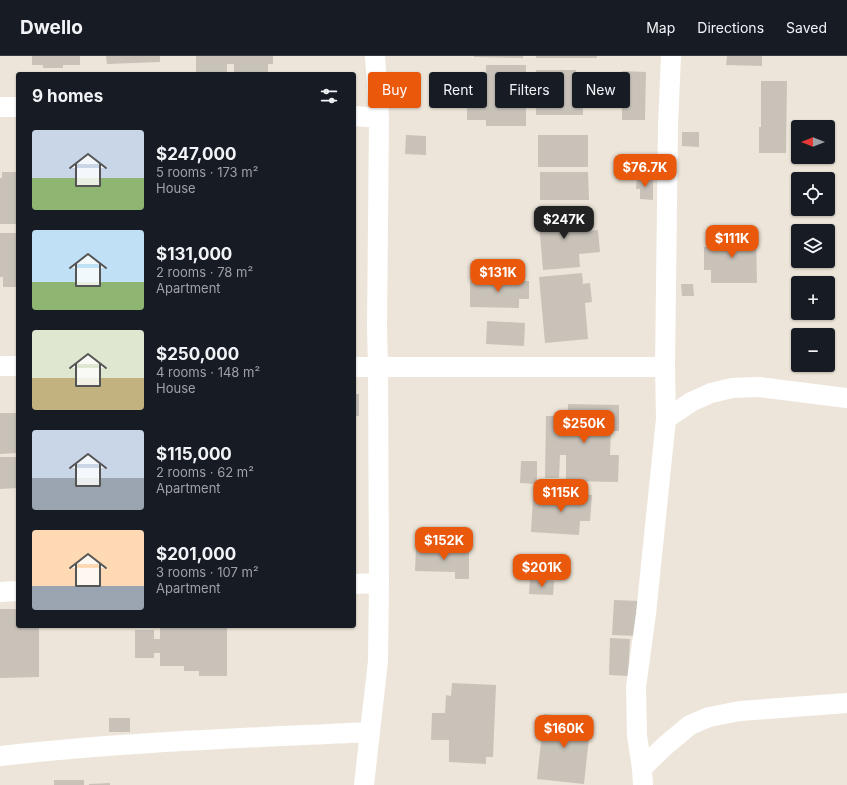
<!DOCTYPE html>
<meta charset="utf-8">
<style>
:root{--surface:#171b24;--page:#20242c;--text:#f1f3f6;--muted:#9ea1a6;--line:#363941;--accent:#ea580c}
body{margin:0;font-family:Inter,sans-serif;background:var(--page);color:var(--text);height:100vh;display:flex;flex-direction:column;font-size:15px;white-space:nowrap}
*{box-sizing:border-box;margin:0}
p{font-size:13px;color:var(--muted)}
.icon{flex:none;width:22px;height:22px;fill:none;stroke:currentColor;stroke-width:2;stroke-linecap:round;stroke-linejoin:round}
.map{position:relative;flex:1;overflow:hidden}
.sheet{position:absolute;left:16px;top:16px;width:340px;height:556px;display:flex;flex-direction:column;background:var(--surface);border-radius:4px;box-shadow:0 1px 3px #0004}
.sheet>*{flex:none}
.banner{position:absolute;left:368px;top:16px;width:380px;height:36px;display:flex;gap:8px}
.needle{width:26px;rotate:270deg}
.buttons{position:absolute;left:791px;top:64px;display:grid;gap:8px}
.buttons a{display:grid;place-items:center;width:44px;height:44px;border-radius:4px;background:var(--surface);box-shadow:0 1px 3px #0004;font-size:20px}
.price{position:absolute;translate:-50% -34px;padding:0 9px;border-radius:8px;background:var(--accent);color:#fff;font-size:13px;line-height:26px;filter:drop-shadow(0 1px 2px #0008)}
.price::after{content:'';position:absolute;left:50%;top:24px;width:12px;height:9px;margin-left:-6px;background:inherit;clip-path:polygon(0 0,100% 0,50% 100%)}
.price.selected{background:#222;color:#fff}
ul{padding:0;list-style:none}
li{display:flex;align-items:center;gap:12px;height:100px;padding:0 16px}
li span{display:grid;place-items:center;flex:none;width:112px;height:80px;border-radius:4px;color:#555}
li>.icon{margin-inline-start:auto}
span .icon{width:48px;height:48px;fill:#fffc;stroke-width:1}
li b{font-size:17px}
h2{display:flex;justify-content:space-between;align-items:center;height:48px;padding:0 16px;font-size:17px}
.chip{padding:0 14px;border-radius:4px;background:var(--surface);box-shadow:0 1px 3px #0004;font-size:14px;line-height:36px}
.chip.selected{background:var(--accent);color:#fff}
header{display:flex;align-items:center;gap:24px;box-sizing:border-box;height:56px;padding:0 20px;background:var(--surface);border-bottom:1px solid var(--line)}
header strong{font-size:19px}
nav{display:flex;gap:22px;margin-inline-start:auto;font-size:14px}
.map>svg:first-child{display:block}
</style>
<header>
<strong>Dwello</strong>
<nav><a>Map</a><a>Directions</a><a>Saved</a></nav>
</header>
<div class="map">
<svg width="847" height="729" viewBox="0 0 847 729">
<rect width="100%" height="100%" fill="#ede5d9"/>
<!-- building -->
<path fill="#c8c2b9" d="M32,0H80V9H63V12H43V9H32Z
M106,0H160V6L107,8Z
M196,0H273V8H268V18H234V8H227V18H196Z
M474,0H523V2L474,1Z
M536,0H597V2H536Z
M727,0H762V10L726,9Z
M486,9H526V70H486V64H467V37H486Z
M536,14H576V25H583V59H536Z
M622,15L646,16L645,64H622Z
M761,25H787L786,97H759V71H761Z
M682,76H699V91L682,90Z
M406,79L426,80V99L405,98Z
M538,79H588V111H538Z
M2,116H18V168H0V122H2Z
M540,116H588L589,144H540Z
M637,121L653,122V144L640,143V133H636Z
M575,152L577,176L598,174L600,196L579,198L580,211L543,214L538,155Z
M0,177H18V231H3V221H0Z
M710,180H756L757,227H711V214H704V191H710Z
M582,217L583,228L590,227L592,246L585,247L588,283L545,287L539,221Z
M478,220H496V225H529V243H519V252L470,251V225H478Z
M681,228H693L694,240H682Z
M487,265L525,267L524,290L486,288Z
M354,338H359V360H354Z
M568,348L619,349V375H611L610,399H619L618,426L566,425V399H560L559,422H545L546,360H560V376H567Z
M0,357H18V397L0,398Z
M0,401H18V432L0,433Z
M521,405H537V428L520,427Z
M548,436L592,439L590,465H580L579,479L531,476L533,442L548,443Z
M416,492L469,493V523H455V516L415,515Z
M530,524L554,525L553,539L529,538Z
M614,544L639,545L638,580L612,579Z
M0,553H18V570H39V621L0,622Z
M160,570H227V620H199V615H184V610H160V597H154V602H135V574H154V583H160Z
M610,582L630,583L628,620L609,619Z
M452,627L496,629L493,701H486V708L449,706V684H431L432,657H445L446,639L451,640Z
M544,658L591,663L584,728L537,723Z
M109,662H130V676H109Z
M54,724H84V729H54Z
M110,727V729H89V728Z"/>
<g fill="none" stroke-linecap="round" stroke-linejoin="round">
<!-- minor -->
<path stroke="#fff" stroke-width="20" d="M0,51H18
M354,60L379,62
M0,310H18
M354,311H665
M666,363L691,346L711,337L732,332L759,331L847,342
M354,528L379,527
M0,536L18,535
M0,700C123,686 246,682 370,676
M642,712L666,689L690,669L709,661L740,655L847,647
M364,729L378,605L379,527L378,311L377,273L379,62L375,0
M643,729L642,712L637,680L636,631L646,558L666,363L665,311L668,69L671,0"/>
</g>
</svg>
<div class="buttons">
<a><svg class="needle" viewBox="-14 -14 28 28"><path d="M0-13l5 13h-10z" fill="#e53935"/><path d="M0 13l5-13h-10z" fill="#9ea1a6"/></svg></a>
<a><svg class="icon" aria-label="locate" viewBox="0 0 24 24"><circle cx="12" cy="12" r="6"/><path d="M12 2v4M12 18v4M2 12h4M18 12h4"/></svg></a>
<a><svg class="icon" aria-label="layers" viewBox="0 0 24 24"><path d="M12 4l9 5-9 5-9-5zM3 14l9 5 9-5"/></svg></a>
<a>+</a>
<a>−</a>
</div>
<b class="price" style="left:645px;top:132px">$76.7K</b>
<b class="price selected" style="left:564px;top:184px">$247K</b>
<b class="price" style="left:732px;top:203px">$111K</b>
<b class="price" style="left:498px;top:237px">$131K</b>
<b class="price" style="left:584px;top:388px">$250K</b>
<b class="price" style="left:561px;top:457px">$115K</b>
<b class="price" style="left:444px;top:505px">$152K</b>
<b class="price" style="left:542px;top:532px">$201K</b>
<b class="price" style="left:564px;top:693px">$160K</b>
<div class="banner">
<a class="chip selected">Buy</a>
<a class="chip">Rent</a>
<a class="chip">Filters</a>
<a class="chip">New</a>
</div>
<section class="sheet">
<h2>9 homes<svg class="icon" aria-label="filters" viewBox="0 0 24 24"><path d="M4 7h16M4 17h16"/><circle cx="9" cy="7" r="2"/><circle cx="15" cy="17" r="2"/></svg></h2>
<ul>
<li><span style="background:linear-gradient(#c9d6e8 60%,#8fb573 0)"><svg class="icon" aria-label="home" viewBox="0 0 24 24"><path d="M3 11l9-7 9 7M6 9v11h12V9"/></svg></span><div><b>$247,000</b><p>5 rooms · 173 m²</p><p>House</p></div></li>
<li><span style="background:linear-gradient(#bfe0f5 65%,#8fb573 0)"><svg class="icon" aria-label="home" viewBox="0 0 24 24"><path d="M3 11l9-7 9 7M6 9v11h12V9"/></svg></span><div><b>$131,000</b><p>2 rooms · 78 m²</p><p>Apartment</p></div></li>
<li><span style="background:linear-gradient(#dfe7d0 60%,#c2b280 0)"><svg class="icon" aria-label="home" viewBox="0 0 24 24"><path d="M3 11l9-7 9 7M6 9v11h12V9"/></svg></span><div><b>$250,000</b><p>4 rooms · 148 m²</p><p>House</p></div></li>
<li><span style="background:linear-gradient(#c9d6e8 60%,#9aa5b1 0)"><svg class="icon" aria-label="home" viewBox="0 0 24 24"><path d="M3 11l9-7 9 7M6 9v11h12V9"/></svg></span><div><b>$115,000</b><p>2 rooms · 62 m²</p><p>Apartment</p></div></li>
<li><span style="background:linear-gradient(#ffd9b3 70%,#9aa5b1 0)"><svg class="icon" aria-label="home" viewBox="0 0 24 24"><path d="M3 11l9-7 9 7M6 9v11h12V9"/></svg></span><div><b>$201,000</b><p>3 rooms · 107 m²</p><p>Apartment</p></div></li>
</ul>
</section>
</div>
